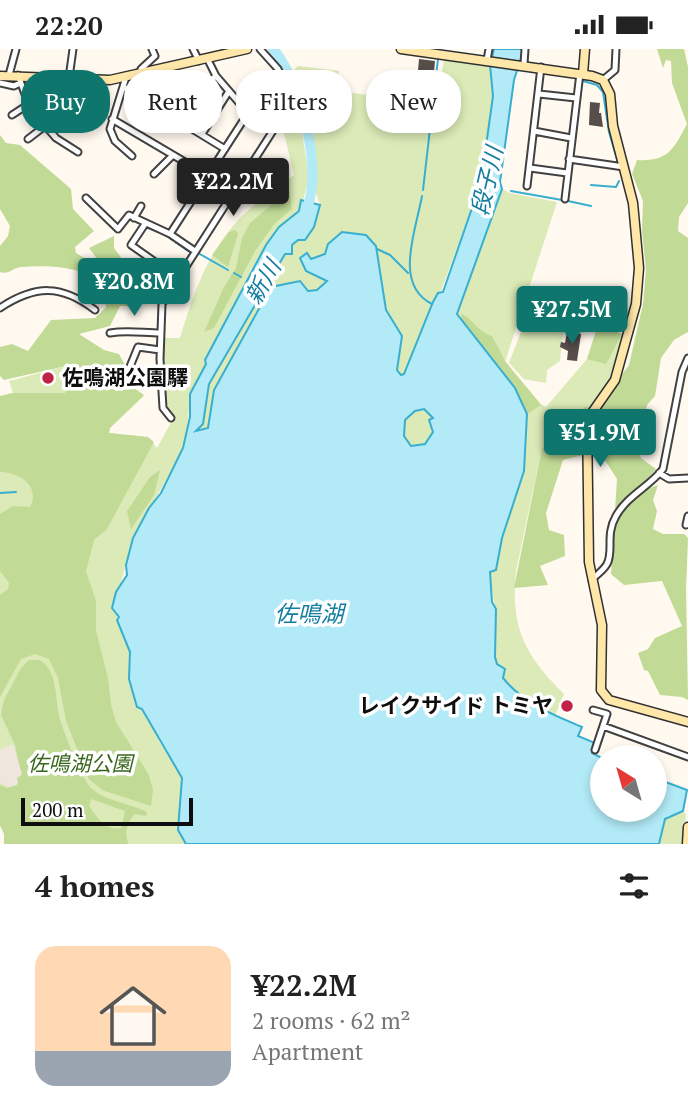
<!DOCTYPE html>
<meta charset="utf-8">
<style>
:root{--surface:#fff;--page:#f2f2f2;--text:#222;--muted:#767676;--accent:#0f766e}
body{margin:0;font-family:"PT Serif","Noto Sans JP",serif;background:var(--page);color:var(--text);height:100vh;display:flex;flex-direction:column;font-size:26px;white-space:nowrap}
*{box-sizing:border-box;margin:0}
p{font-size:23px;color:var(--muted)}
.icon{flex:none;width:38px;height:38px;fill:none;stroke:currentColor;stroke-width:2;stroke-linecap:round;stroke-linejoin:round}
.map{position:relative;height:795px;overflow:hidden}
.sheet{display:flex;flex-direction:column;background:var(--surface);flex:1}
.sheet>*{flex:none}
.banner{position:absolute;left:21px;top:21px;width:648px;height:63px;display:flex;gap:14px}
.needle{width:46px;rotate:323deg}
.buttons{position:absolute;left:590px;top:696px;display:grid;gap:14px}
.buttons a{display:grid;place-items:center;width:77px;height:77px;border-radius:50%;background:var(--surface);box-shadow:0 4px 10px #0003;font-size:35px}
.scale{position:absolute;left:21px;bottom:18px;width:172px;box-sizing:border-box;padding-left:7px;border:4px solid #0e0e0e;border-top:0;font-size:19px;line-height:24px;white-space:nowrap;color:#0e0e0e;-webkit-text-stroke:5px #fff;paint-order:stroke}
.price{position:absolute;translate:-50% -60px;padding:0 16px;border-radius:7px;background:var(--accent);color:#fff;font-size:23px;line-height:46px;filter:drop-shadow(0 2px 4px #0008)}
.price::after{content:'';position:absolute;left:50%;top:42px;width:21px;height:16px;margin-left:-10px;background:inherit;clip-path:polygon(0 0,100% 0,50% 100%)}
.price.active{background:#222;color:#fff}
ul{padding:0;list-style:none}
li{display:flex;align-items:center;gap:21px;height:175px;padding:0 35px}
li span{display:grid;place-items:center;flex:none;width:196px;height:140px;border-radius:21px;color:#555}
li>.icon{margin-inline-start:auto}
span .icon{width:84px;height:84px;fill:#fffc;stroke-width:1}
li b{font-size:30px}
h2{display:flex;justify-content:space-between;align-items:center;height:84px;padding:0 35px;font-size:30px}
.chip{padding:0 24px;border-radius:28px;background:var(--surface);box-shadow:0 4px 10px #0003;font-size:24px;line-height:63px}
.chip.active{background:var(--accent);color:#fff}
.status{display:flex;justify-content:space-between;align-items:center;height:49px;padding:0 35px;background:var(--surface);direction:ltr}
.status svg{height:19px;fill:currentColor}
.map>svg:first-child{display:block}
</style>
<div class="status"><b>22:20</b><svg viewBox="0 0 49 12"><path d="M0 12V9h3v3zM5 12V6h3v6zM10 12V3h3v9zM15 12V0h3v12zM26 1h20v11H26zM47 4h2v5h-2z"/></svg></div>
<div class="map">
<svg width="688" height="795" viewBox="0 0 688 795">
<rect width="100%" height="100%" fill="#fff9ef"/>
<!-- green -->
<path fill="#dbeab7" d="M444,10L490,16L493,47L481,133L441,242L433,253L404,325L401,326L397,321L401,287L386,261L376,197L366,186H360L327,201L325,205L311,211L300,209L327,233L317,241L308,242L248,282L214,341L208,379L196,382L203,375L209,335L272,224L292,196L314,178L320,156L314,139L304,52L294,21L298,17L339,22L336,42L385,48L384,55L387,56L436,61Z
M298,54L309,130L300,162L279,178L266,196L205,311L207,315L190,345L187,384L178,410L133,489L121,533L117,571L130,603L129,630L160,694L182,729L178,781L186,795H4V785L0,776V347L13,344L9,332L66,317L72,323L69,340L127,334L144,347L110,379L109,384L148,388L157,399L173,370L165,358L162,289H180C193,245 207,205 239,170C255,153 276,140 294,126L282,76L288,58Z
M502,140L510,144L557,153L505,313L541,355L546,358L587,310L598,276L622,285L612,327L575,389L542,399L516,522C510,579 525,606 564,645L555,667C523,653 488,628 494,587C495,580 498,567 496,560C492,547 492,536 490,523L496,521L502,489L524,422L527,365L457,265Z
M536,244L570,251V262L565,263L560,312L547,321L546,334L524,330L509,314Z
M424,360L433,369L429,371L433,383L428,392L418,398L408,396L404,387L405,371L415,362Z
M683,762L686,765L684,795H659L665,770Z"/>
<!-- forest -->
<path fill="#c1db96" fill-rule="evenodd" d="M657,0H684L688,18V154L679,168L678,182L688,189V283L674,291L661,309L655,347L647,356L638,399L641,409L656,420L643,435L647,440L658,436L653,451L657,462L653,480L663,485H684L688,489L686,540L688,651L682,648L660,646L648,622L644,621L638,604L648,600L655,589L682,577L662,532L624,536L611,525L617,430L599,402L563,411L546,464L549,481L564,486L565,507L540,517L548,536L514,539L542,399L575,389L573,373L584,358L597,359L629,316L643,255L646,220L642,182L643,152L632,125L637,111C669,113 674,99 687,75L672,34L671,12L666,11L663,19Z
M0,86L6,94L20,96L71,140L73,160L94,182L75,198L76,204L91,213L90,226C70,217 43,216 21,218C12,219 9,226 0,223V197L8,187L10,177L0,160Z
M289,141L292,160L275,174L255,202L214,279L204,283L224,238L236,219L242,189L250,174Z
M235,181L238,185L228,218L212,206L229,183Z
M114,187V199L131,222L138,257H120L110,277L79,285L104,301L119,305L125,316L127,334L144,346L110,379L109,384L148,388L154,393L107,480L94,491L86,522L96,552V581L108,629L111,656L116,673L149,726L153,741L151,757L102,741L89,730L66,672L58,629L49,610L35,605L21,610L0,648V546L8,540L9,534L0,522V465L13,457L30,458C41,437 19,423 0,423V347L13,344H65L70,337L72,323L66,317L4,331L0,327V298L12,295L28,302L51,271L95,269L106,258L101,215L89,199Z
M461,265C473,269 476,282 492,287L505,312L541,356L527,365L515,339L462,274Z
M598,276L622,285L606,315L587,310Z
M160,421L154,446L131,480L127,462L150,428Z
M29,611H40C58,623 55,648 59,666C62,680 83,733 92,740C107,753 130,754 147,763L146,767L135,765C128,771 123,786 129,795H4V785L0,776V736L7,739L17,736V728L21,727L15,696L1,666L4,651L21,619ZM91,750L125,762L121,779C105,782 97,768 89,757Z"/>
<!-- plaza -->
<path fill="#efe7dd" d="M13,695L22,725L17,729L18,735L9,738L0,734V701Z"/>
<!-- water -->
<path fill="#b2eaf7" stroke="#38aed0" stroke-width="2" fill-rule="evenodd" d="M494,0H524L514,31L500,133L502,140L457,265L515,339L527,365L524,422L502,489L496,521L490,523L492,553L496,560L495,608L497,615L505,620L503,629C524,655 552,665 582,678L578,687L595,694L592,704L602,709V761H654L655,729L687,741L683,762L665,770L659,795H186L178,781L182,729L142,660L137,658L129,630L130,603L117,571L119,568L112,559L116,543L127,526L126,516L133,489L149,459L161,444L183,399L190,368V345L206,315L205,311L266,196L279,178L299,162L301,151L320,156L314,178L305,191H298L292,196V205H285L209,335L203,375L196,382L208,379L214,341L271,238L300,232L308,242L317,241L327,232L306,222L300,209L307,204L311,210L325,205L328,195L342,183L366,186L376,197L386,261L402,287L397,321L401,326L404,325L433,253L438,244L443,243L481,133L493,47L490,16ZM424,360L433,369L429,371L433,383L425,395L411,397L404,387L405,371L415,362Z"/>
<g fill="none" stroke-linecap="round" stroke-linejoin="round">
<!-- stream -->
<path stroke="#38aed0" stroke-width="2" d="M583,32L597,36L603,43L609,83L618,114
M591,136L616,138L619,132
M423,141L438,10
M511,142L562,151
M422,147C416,181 393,236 432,255
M568,152L591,157
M223,155L230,143
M137,173L141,175
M209,176L221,157
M148,179L158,183
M163,185L168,188
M170,189L174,192
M176,194H177
M178,195L184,199
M196,196L206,181
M185,200L190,203
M377,200L390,206L408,224
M198,204L228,221
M182,217L189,206
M234,224L241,228
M177,225L181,219
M168,238L173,230
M0,444L16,443"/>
<!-- river -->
<path stroke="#b2eaf7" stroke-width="10" d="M273,0C301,31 326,129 304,165"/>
</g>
<!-- building -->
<path fill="#574d4a" d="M419,10L435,12L433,35L417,33Z
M590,53L600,54L599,64H601L603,78L589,76Z
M567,283L581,285L577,312L567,311L568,302L560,298L561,293L565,294Z"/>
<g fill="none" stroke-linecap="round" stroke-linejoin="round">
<defs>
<path id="street" d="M193,0L199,12
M487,11L489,0
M524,15L525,0
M9,26L16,0
M18,26L30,59L56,89L78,103
M142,26L141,20L155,7L152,0
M126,28L110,80L115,92L132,107
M69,29L73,0
M603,31L615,21L616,0
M0,34L14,37L20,34
M125,39L225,100
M539,45L576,49
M268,48L286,35
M35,65L54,48
M12,66L29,55
M112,70L234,142
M177,70L192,45L216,27
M534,82L571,89
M202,85L229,42
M28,90L45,77
M569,110L624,118
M530,119L567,124
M154,125L172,107
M527,137L541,18
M86,149L118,180L129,166L170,185
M565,150L580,24
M134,169L141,157
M145,175L131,196L178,229
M195,202L170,185L248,64L216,27L208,11
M142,225L152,211
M0,259C35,236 61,235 95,261
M110,284C128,281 143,284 161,284
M129,320L138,298L160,301
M171,369L163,359L160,310L162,255L292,52L278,20L260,0
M659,424L669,430L688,429
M686,476L688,467
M592,531C596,526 604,521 607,515C614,502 605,486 616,467C628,446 649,438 663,420L682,323L688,309
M593,661L607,665L603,677L688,708
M595,701L603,677"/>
<path id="secondary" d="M401,0L592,27L603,31L610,45L613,77L633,154L639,219L636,255L615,331L587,371L589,513L602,576L601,641L609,651L688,673
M583,25L585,0
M0,27L110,31L247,0
M687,795L688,778"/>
</defs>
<!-- street casing -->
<use href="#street" stroke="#414141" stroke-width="9"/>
<!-- secondary casing -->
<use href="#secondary" stroke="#303030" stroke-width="11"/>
<!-- street -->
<use href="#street" stroke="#fff" stroke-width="5"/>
<!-- secondary -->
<use href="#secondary" stroke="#ffe7aa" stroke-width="8"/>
</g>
<!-- markers -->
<g fill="#c12346" stroke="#fff" stroke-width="2.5">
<circle cx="48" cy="329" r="7"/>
<circle cx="567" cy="657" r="7"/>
</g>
<g text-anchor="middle" stroke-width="7" stroke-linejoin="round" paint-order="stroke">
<!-- poi labels -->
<g font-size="21" font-weight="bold" fill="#0e0e0e" stroke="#fff" text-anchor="start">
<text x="62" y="336">佐鳴湖公園驛</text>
<text x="553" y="664" text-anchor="end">レイクサイド トミヤ</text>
</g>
<!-- park labels -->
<g font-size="21" font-style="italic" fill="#39671d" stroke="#fff">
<text x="80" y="722">佐鳴湖公園</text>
</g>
<!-- water labels -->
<g font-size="23" font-style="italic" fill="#147da2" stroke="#fff">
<text transform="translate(487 132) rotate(-77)" y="8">段子川</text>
<text transform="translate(263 233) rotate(-60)" y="8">新川</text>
<text x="309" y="573">佐鳴湖</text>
</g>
</g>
</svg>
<div class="buttons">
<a><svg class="needle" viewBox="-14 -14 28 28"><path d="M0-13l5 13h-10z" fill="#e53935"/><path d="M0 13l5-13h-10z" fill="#767676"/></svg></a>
</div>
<div class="scale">200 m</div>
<b class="price active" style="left:233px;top:169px">¥22.2M</b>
<b class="price" style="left:134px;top:269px">¥20.8M</b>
<b class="price" style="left:572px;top:297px">¥27.5M</b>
<b class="price" style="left:600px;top:420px">¥51.9M</b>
<div class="banner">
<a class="chip active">Buy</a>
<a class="chip">Rent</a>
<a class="chip">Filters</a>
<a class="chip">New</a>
</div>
</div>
<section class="sheet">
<h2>4 homes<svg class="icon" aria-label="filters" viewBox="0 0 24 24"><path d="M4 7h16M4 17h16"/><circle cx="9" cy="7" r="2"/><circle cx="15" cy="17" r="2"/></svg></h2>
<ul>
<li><span style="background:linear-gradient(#ffd9b3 75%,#9aa5b1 0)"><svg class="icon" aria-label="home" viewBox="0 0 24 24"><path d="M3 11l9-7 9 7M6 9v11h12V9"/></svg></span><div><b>¥22.2M</b><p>2 rooms · 62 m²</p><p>Apartment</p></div></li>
</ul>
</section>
